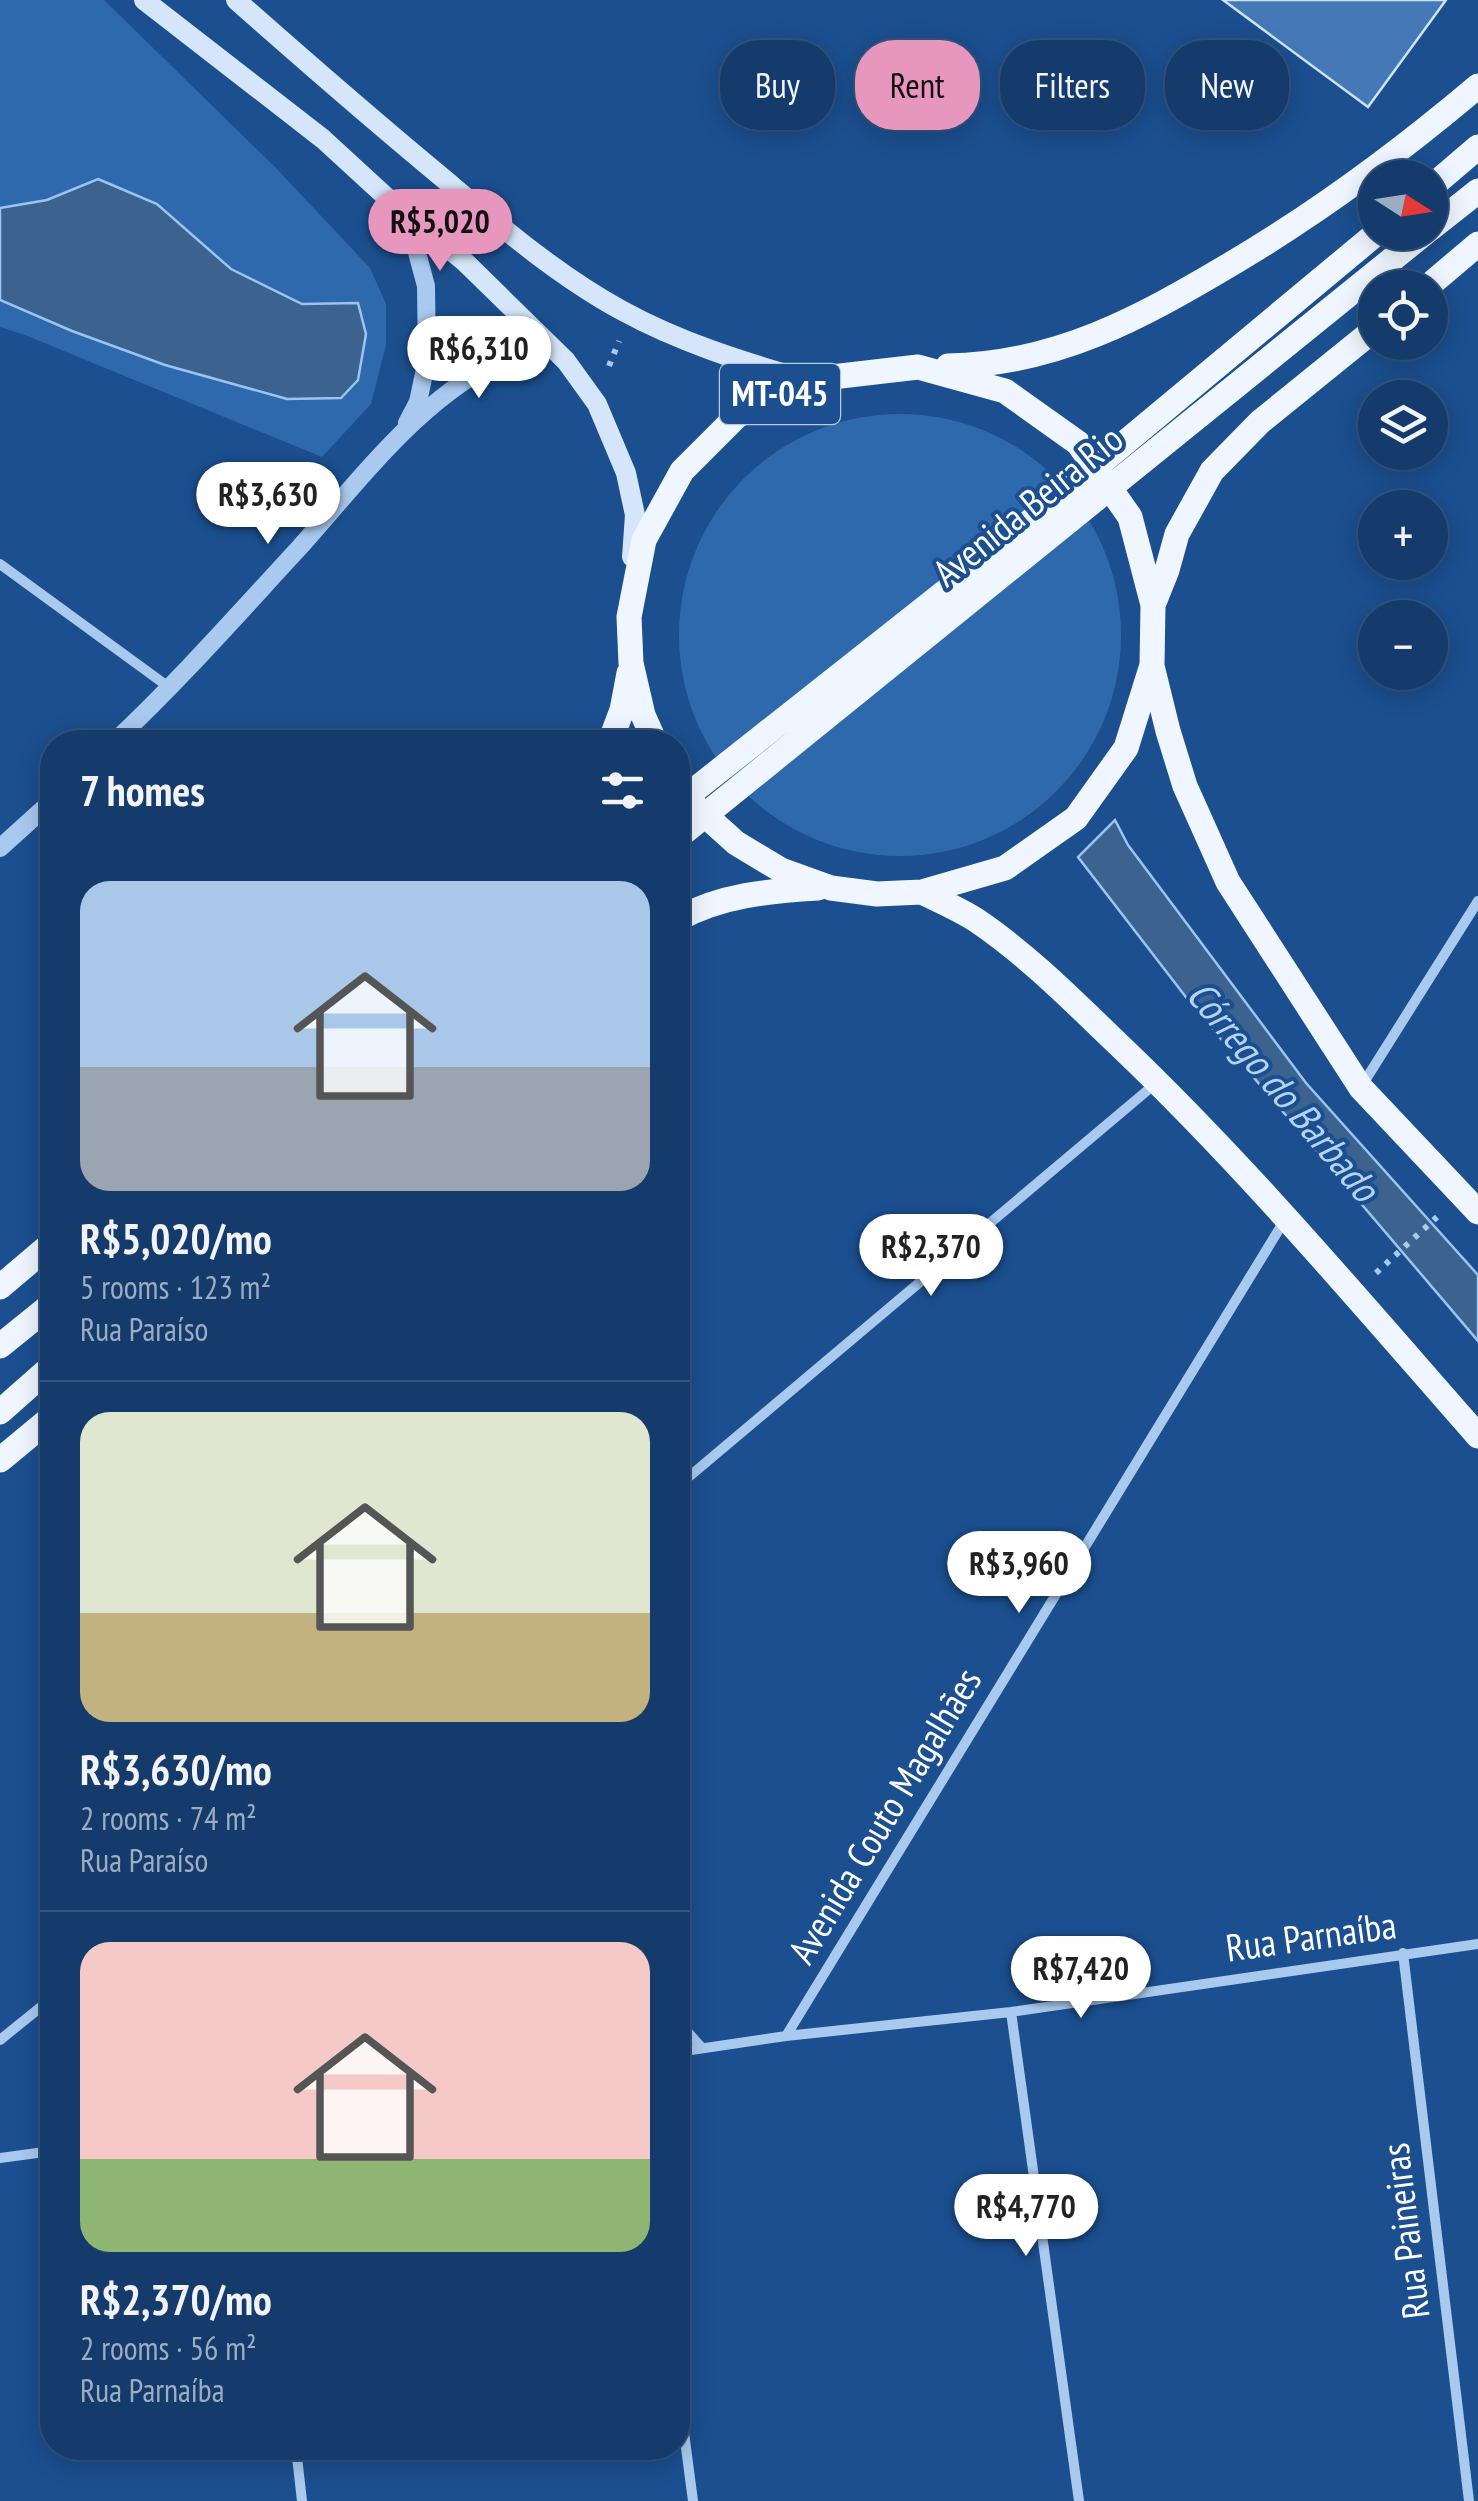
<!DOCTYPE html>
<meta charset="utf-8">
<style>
:root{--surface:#143b6b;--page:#1d4271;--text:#f1f3f6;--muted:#9dadc1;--line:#33557e;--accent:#e797bd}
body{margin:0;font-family:"PT Sans Narrow",sans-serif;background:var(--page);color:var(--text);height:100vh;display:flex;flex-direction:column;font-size:38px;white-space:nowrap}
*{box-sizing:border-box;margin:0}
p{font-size:32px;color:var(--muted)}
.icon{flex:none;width:55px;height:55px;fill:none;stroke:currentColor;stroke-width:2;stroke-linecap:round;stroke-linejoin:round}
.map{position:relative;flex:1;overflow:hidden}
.side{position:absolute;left:40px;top:730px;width:650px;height:1730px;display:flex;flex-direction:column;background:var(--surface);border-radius:40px;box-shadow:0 5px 25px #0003,0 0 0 2px var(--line)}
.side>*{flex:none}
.guide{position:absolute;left:720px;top:40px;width:608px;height:90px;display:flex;gap:20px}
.needle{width:65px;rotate:102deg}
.controls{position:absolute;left:1358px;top:160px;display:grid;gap:20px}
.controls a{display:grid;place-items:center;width:90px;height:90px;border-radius:50%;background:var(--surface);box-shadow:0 5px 25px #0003,0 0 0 2px var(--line);font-size:50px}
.price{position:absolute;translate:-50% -85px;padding:0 22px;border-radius:35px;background:#fff;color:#222;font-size:32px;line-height:65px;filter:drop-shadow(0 2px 5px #0008)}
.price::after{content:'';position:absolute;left:50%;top:60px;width:30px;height:22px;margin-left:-15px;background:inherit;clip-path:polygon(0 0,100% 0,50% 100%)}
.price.on{background:var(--accent);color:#111}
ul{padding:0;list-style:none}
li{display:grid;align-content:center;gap:20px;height:530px;padding:0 40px}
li+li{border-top:2px solid var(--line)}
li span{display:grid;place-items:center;height:310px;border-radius:30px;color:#555}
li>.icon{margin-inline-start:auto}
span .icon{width:180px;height:180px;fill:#fffc;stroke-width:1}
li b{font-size:42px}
h2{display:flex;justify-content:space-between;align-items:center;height:120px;padding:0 40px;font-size:42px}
.pill{padding:0 35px;border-radius:40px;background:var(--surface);box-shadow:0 5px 25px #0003,0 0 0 2px var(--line);font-size:35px;line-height:90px}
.pill.on{background:var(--accent);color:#111}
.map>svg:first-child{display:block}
</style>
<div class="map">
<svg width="1478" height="2501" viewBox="0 0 1478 2501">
<rect width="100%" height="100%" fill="#1b4f8f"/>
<!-- green -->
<path fill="#2e69ad" d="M0,0H104L276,168L370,268L386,304V345L371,404L322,457L25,335L0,327Z
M679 635a221 221 0 1 1 442 0a221 221 0 1 1-442 0Z"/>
<!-- water -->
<path fill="#3c6290" stroke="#9cc4f0" stroke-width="2.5" d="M98,179L157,204L231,269L302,304L358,303L366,334L358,380L341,398L287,399L165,365L72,331L0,300V208L47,200Z
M1115,820L1128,845L1306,1083L1478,1275V1341L1192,1005L1078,857Z"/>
<!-- building -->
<path fill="#4478b7" stroke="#cfe3fa" stroke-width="2.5" d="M1223,0H1446L1368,107Z"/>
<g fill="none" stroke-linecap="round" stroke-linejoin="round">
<!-- path -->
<path stroke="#a9c9ee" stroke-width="6" stroke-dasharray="5 8" stroke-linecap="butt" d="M609,366L619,341
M1376,1273L1437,1217"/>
<!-- minor -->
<path stroke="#a9c9ee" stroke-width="10" d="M0,564L170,688
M1361,1087L1478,901
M678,1486L1155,1084
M1403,1953L1469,2501
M1011,2012L1079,2501
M678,2021L701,2047
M786,2036L1286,1218
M0,2040L52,1998
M678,2052L786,2036L1011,2012L1478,1944
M0,2158L52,2151
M678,2387L693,2501
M296,2448L302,2501"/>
<!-- tertiary -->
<path stroke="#a9c9ee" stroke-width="18" d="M407,215L426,286L427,360L418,402L407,423
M114,742C179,681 238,614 299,548C360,480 425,391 512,355C524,350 537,348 549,345
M0,848L52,801"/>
<!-- secondary -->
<path stroke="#d6e6fa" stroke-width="20" d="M144,0L323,139L396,206L465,262L566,361L597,404L626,473L635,515L632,557
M236,0C305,61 374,121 444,179C500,226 557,275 621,310C679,342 743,362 806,380"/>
<!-- primary -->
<path stroke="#f0f6ff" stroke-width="25" d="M1430,188L1478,147
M1430,229L1478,191
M1426,288L1478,244
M948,366C1057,364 1140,318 1231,264C1319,212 1400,152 1478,86
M1153,605L1167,570L1177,534L1212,471L1260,422L1375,329
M1152,666L1168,731L1185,786L1228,882L1361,1088L1478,1212
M610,742L622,710L629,673
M655,742L643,715L631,663L629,617L644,540L682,471L737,416L806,380L918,367L1005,391L1078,443L1130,517L1153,605L1152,665L1126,748L1076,818L1005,868L922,892L877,894L831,888L781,870L736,843L696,807L678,781
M922,892C940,901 959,909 976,920C1028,955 1074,1002 1119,1045C1247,1167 1361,1303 1478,1436
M678,919C721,895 769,891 818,888
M0,1287L52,1243
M0,1346L52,1304
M0,1412L52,1366
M0,1460L52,1417"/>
<!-- primary-bridge -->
<path stroke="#f0f6ff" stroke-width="25" d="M678,803L955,584L1378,232
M678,837L1426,232"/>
</g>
<g text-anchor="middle" stroke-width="8" stroke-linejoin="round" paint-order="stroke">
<!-- shield labels -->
<rect fill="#1b4f8f" stroke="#bbcadd" stroke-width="2.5" x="720" y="364" width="120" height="60" rx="8"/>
<g font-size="35" font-weight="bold" fill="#fff">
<text x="780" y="406">MT-045</text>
</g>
<!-- street labels -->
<g font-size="38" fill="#fff" stroke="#1b4f8f">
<text transform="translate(1028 506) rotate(-39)" y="13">Avenida Beira Rio</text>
<text transform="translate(885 1816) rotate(-59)" y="13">Avenida Couto Magalhães</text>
<text transform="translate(1311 1937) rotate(-8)" y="13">Rua Parnaíba</text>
<text transform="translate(1406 2231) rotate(-97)" y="13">Rua Paineiras</text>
</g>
<!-- water labels -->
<g font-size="40" font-style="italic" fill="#b5d3f5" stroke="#1b4f8f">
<text transform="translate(1283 1091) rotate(50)" y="14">Córrego do Barbado</text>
</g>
</g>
</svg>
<div class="controls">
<a><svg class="needle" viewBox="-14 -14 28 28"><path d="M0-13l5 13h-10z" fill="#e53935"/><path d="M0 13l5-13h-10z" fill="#9dadc1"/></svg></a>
<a><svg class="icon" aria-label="locate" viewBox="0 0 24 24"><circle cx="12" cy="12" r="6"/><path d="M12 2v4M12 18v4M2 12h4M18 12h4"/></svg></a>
<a><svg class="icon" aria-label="layers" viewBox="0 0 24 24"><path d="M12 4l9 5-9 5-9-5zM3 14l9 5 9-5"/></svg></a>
<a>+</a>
<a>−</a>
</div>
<b class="price on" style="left:440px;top:274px">R$5,020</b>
<b class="price" style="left:479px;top:401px">R$6,310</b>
<b class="price" style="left:268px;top:547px">R$3,630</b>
<b class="price" style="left:931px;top:1299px">R$2,370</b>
<b class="price" style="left:1019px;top:1616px">R$3,960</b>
<b class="price" style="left:1081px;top:2021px">R$7,420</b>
<b class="price" style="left:1026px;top:2259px">R$4,770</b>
<div class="guide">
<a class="pill">Buy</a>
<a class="pill on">Rent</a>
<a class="pill">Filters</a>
<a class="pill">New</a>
</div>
<section class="side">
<h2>7 homes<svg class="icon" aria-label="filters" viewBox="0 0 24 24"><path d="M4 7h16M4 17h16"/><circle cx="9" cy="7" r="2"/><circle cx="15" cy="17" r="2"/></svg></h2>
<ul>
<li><span style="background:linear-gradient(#a9c7e8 60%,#9aa5b1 0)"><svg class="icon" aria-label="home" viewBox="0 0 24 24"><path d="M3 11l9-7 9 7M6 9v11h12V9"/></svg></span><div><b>R$5,020/mo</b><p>5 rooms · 123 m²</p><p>Rua Paraíso</p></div></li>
<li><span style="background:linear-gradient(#dfe7d0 65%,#c2b280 0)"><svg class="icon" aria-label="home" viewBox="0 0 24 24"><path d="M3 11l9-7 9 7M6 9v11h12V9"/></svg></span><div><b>R$3,630/mo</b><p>2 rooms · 74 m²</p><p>Rua Paraíso</p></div></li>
<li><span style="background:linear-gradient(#f6c9c9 70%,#8fb573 0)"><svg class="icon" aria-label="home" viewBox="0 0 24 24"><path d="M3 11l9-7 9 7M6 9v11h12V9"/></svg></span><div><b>R$2,370/mo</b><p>2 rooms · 56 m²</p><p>Rua Parnaíba</p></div></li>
</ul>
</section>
</div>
